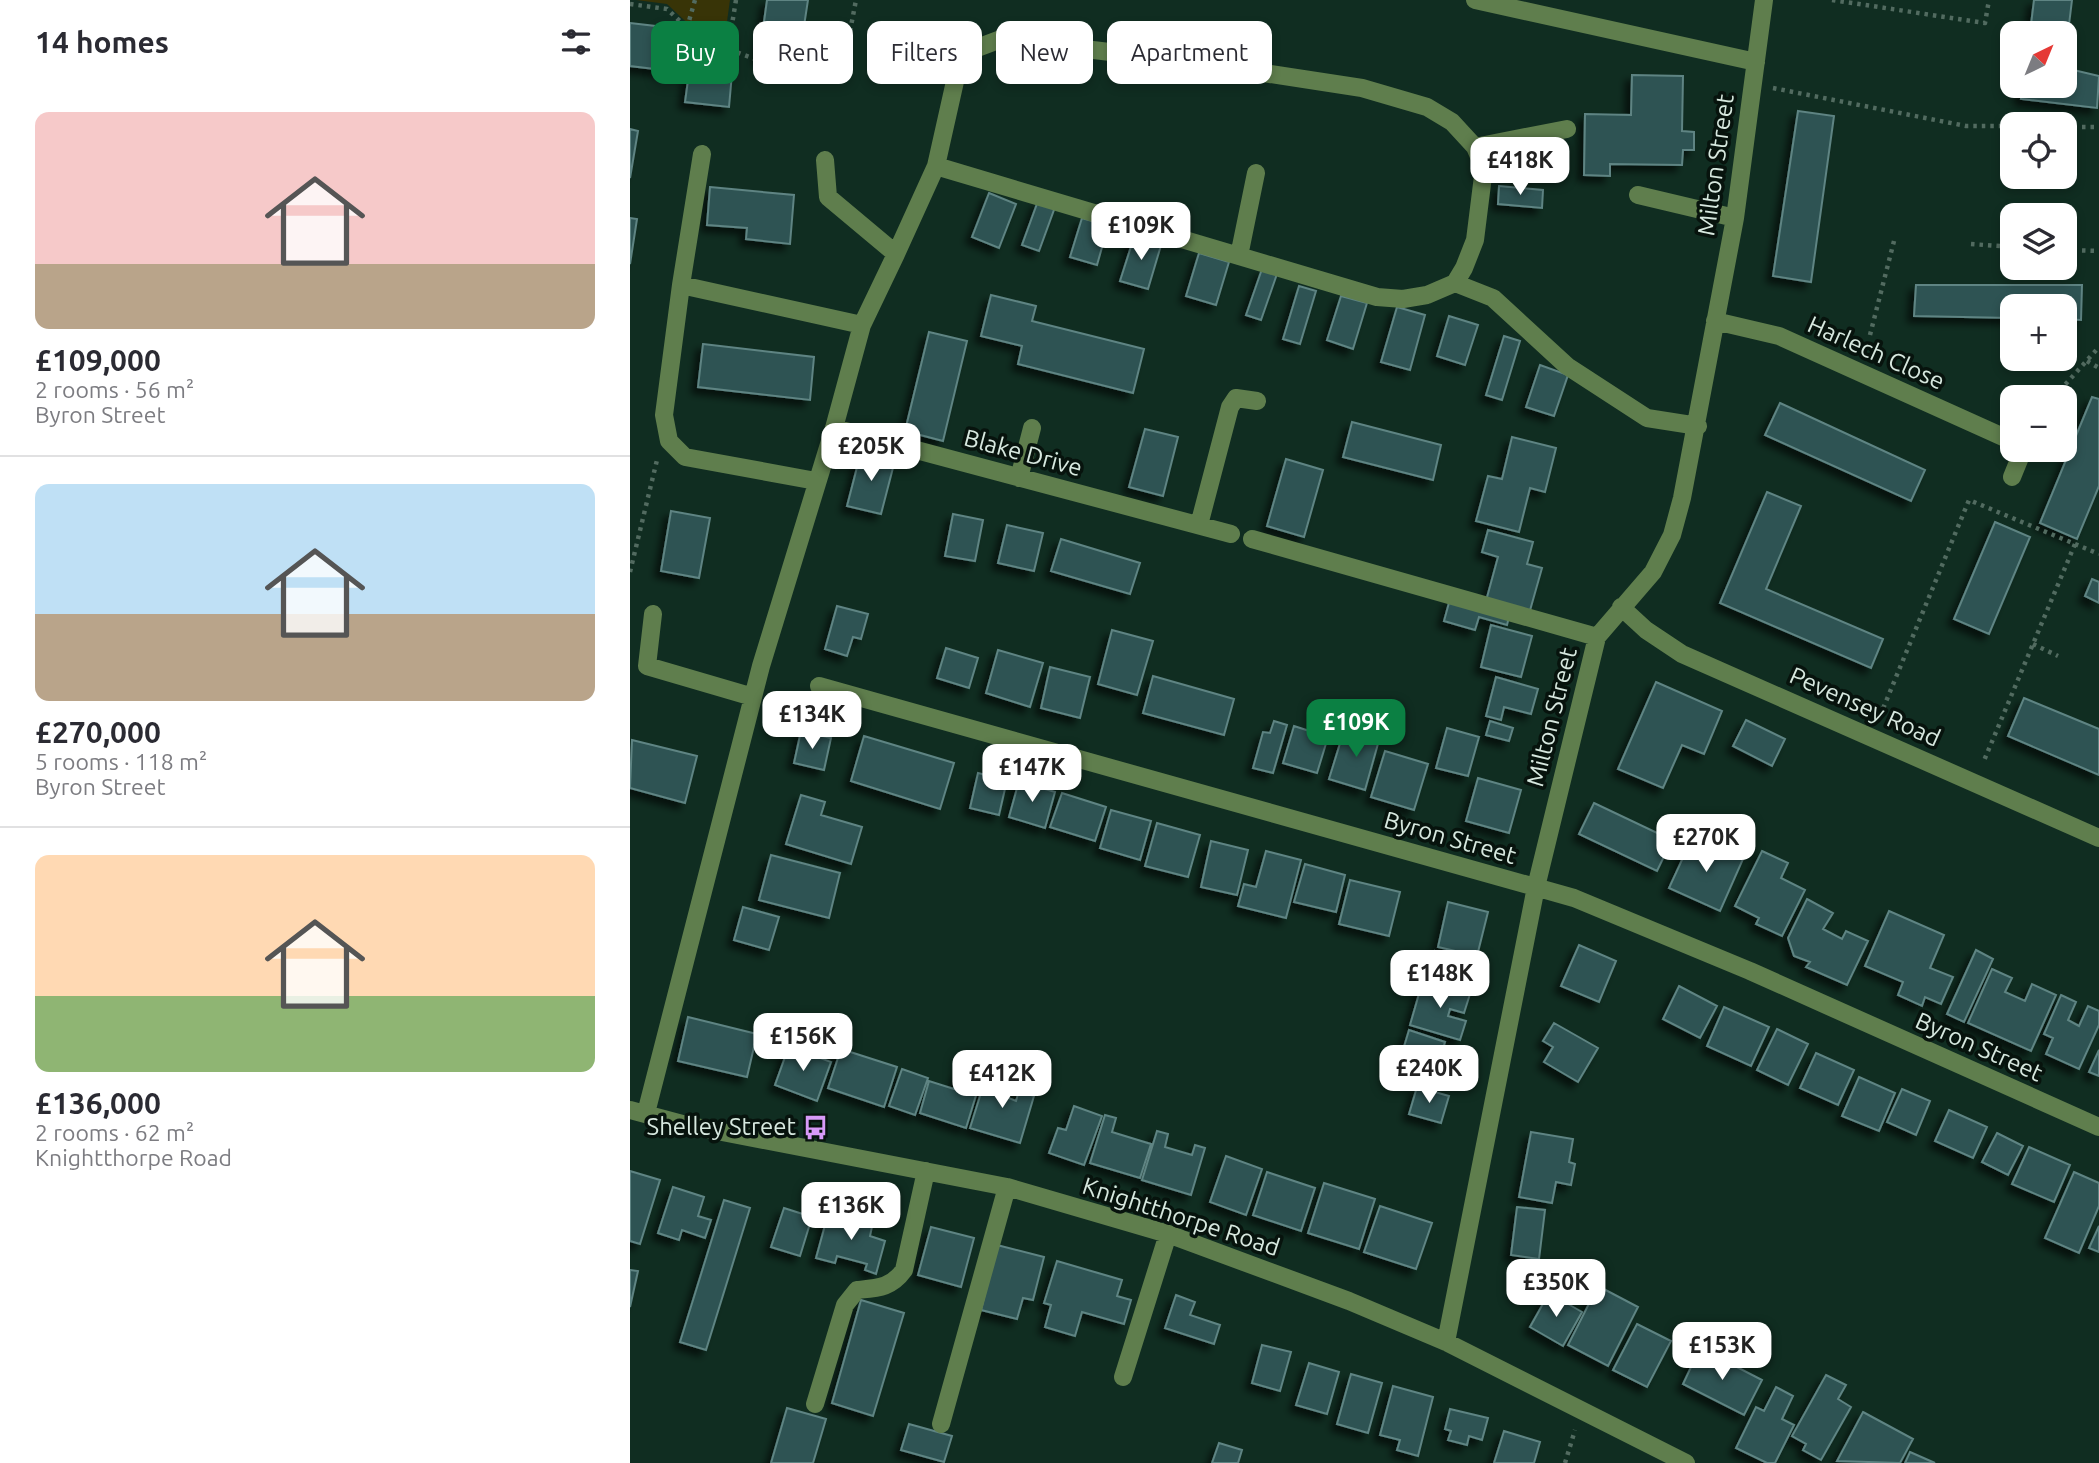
<!DOCTYPE html>
<meta charset="utf-8">
<style>
:root{--surface:#fff;--page:#f2f2f3;--text:#2b2b33;--muted:#7c7c81;--line:#e1e1e2;--accent:#0b8043}
body{margin:0;font-family:Ubuntu,sans-serif;background:var(--page);color:var(--text);height:100vh;display:flex;flex-direction:column;font-size:26px;white-space:nowrap}
*{box-sizing:border-box;margin:0}
p{font-size:23px;color:var(--muted)}
.icon{flex:none;width:38px;height:38px;fill:none;stroke:currentColor;stroke-width:2;stroke-linecap:round;stroke-linejoin:round}
.map{position:relative;flex:1;overflow:hidden}
.drawer{display:flex;flex-direction:column;background:var(--surface);width:630px}
.drawer>*{flex:none}
.guide{position:absolute;left:21px;top:21px;width:665px;height:63px;display:flex;gap:14px}
.needle{width:46px;rotate:43deg}
.buttons{position:absolute;left:1370px;top:21px;display:grid;gap:14px}
.buttons a{display:grid;place-items:center;width:77px;height:77px;border-radius:14px;background:var(--surface);box-shadow:0 4px 10px #0003;font-size:35px}
.price{position:absolute;translate:-50% -60px;padding:0 16px;border-radius:14px;background:#fff;color:#222;font-size:23px;line-height:46px;filter:drop-shadow(0 2px 4px #0008)}
.price::after{content:'';position:absolute;left:50%;top:42px;width:21px;height:16px;margin-left:-10px;background:inherit;clip-path:polygon(0 0,100% 0,50% 100%)}
.price.on{background:var(--accent);color:#fff}
ul{padding:0;list-style:none}
li{display:grid;align-content:center;gap:14px;height:371px;padding:0 35px}
li+li{border-top:2px solid var(--line)}
li span{display:grid;place-items:center;height:217px;border-radius:14px;color:#555}
li>.icon{margin-inline-start:auto}
span .icon{width:126px;height:126px;fill:#fffc;stroke-width:1}
li b{font-size:30px}
h2{display:flex;justify-content:space-between;align-items:center;height:84px;padding:0 35px;font-size:30px}
.tag{padding:0 24px;border-radius:14px;background:var(--surface);box-shadow:0 4px 10px #0003;font-size:24px;line-height:63px}
.tag.on{background:var(--accent);color:#fff}
main{display:flex;flex:1;min-height:0}
.map>svg:first-child{display:block}
</style>
<main>
<section class="drawer">
<h2>14 homes<svg class="icon" aria-label="filters" viewBox="0 0 24 24"><path d="M4 7h16M4 17h16"/><circle cx="9" cy="7" r="2"/><circle cx="15" cy="17" r="2"/></svg></h2>
<ul>
<li><span style="background:linear-gradient(#f6c9c9 70%,#b9a48a 0)"><svg class="icon" aria-label="home" viewBox="0 0 24 24"><path d="M3 11l9-7 9 7M6 9v11h12V9"/></svg></span><div><b>£109,000</b><p>2 rooms · 56 m²</p><p>Byron Street</p></div></li>
<li><span style="background:linear-gradient(#bfe0f5 60%,#b9a48a 0)"><svg class="icon" aria-label="home" viewBox="0 0 24 24"><path d="M3 11l9-7 9 7M6 9v11h12V9"/></svg></span><div><b>£270,000</b><p>5 rooms · 118 m²</p><p>Byron Street</p></div></li>
<li><span style="background:linear-gradient(#ffd9b3 65%,#8fb573 0)"><svg class="icon" aria-label="home" viewBox="0 0 24 24"><path d="M3 11l9-7 9 7M6 9v11h12V9"/></svg></span><div><b>£136,000</b><p>2 rooms · 62 m²</p><p>Knightthorpe Road</p></div></li>
</ul>
</section>
<div class="map">
<svg width="1469" height="1463" viewBox="0 0 1469 1463">
<defs>
<filter id="shadow"><feDropShadow dx="-6" dy="6" stdDeviation="3.5" flood-color="#0009"/></filter>
</defs>
<rect width="100%" height="100%" fill="#102d21"/>
<!-- green -->
<path fill="#383407" d="M6,0H100L95,36L68,33L37,4Z"/>
<!-- building -->
<path fill="#2e5352" stroke="#5e8483" stroke-width="2" filter="url(#shadow)" d="M137,0H178L168,65L129,58Z
M1404,0H1442L1435,57V33H1400Z
M0,23L51,29L48,56L103,62L99,107L55,102L59,73L0,66Z
M1435,68L1469,76L1467,108L1391,99L1393,86H1435Z
M1002,75L1053,76L1052,131L1064,132V150H1053L1052,165L980,164V176L954,175L955,114L1001,115Z
M1168,111L1204,116L1181,282L1143,276Z
M0,129L8,131L0,178Z
M869,186L913,190L912,208L868,204Z
M80,187L164,195L160,244L116,239L117,228L77,225Z
M359,193L386,204L369,248L342,237Z
M408,201L425,207L409,251L392,245Z
M0,218L7,219L0,264Z
M452,218L478,226L467,265L440,257Z
M505,234L532,242L518,289L490,281Z
M569,253L599,262L586,305L556,296Z
M632,269L647,274L631,320L616,315Z
M1286,285H1452L1451,320L1435,319V306H1382V318L1284,316Z
M669,286L686,291L670,344L653,339Z
M361,295L406,306L402,321L514,349L503,393L388,364L392,346L351,336Z
M711,296L737,303L723,349L697,340Z
M767,307L795,315L780,370L751,362Z
M819,316L848,325L835,365L807,356Z
M299,332L337,341L313,441L275,431Z
M874,336L890,341L872,400L856,395Z
M73,344L184,357L180,400L68,387Z
M910,365L938,375L924,416L896,407Z
M1462,397L1469,399V486L1447,539L1410,523Z
M1150,403L1295,470L1281,501L1135,435Z
M722,422L811,445L803,480L713,457Z
M515,429L548,437L533,496L499,487Z
M882,437L926,448L915,492L900,488L889,532L846,521L858,476L872,479Z
M231,452L265,460L251,514L217,506Z
M656,459L693,470L674,537L637,526Z
M1137,492L1171,506L1136,589L1253,639L1241,668L1090,603Z
M41,511L80,518L69,578L31,571Z
M323,514L353,520L345,561L315,556Z
M1365,522L1400,537L1359,634L1324,619Z
M377,525L413,533L404,571L368,563Z
M858,530L903,542L897,564L912,568L899,614L856,601L868,557L852,552Z
M431,539L510,563L500,594L421,571Z
M1462,579L1469,582V603L1455,596Z
M820,599L879,617L877,625L849,617L845,630L814,621Z
M207,606L238,614L231,639L223,637L217,656L195,649Z
M861,625L902,636L891,677L851,667Z
M482,630L523,641L507,695L468,684Z
M316,648L348,658L339,688L307,678Z
M368,650L413,663L400,707L356,693Z
M420,667L460,677L450,718L411,708Z
M523,676L604,699L594,735L513,713Z
M866,677L908,689L901,714L874,707L871,720L856,716Z
M1026,682L1092,711L1074,754L1052,745L1033,788L988,769Z
M1394,698L1469,729V775L1378,736Z
M1116,720L1155,739L1142,766L1103,746Z
M644,721L657,725L643,773L623,768L633,732L640,733Z
M860,721L883,728L879,741L856,735Z
M664,726L698,737L687,773L653,763Z
M728,726L751,733L735,790L699,779L712,737L724,740Z
M817,728L849,737L838,776L806,768Z
M171,731L201,738L194,770L164,763Z
M234,736L324,763L310,809L221,781Z
M2,740L67,756L55,803L0,788Z
M755,751L798,764L784,810L741,797Z
M348,773L377,780L369,815L340,808Z
M848,778L891,790L879,833L836,821Z
M389,781L425,792L415,828L379,817Z
M432,793L476,807L465,841L420,827Z
M171,795L195,802L191,815L232,827L221,864L156,844Z
M964,803L1042,840L1027,871L949,834Z
M481,810L521,821L510,860L470,848Z
M527,823L570,835L558,877L515,866Z
M1063,836L1113,859L1090,911L1039,888Z
M581,841L618,850L607,895L571,887Z
M636,851L671,860L656,918L608,906L614,884L626,887Z
M1132,851L1158,863L1151,878L1175,890L1152,936L1126,924L1129,918L1105,906Z
M141,855L210,873L199,918L129,900Z
M675,864L715,875L706,912L664,902Z
M720,880L770,892L759,936L709,924Z
M1177,899L1203,913L1193,929L1212,939L1216,931L1238,941L1217,985L1176,967L1180,962L1164,956L1158,938Z
M818,902L858,912L847,956L808,947Z
M113,907L149,917L139,950L104,940Z
M1259,911L1314,935L1300,968L1323,977L1311,1004L1295,997L1292,1006L1268,995L1273,982L1235,966Z
M949,945L986,961L969,1002L931,986Z
M1346,950L1363,959L1334,1022L1317,1014Z
M805,951L833,957L828,984L799,978Z
M1362,969L1382,978L1375,992L1395,1001L1402,984L1426,995L1401,1051L1338,1023Z
M793,980L840,994L834,1013L820,1009L818,1016L836,1021L830,1040L780,1025Z
M1049,986L1087,1006L1070,1038L1033,1019Z
M1431,995L1446,1002L1438,1020L1449,1026L1458,1006L1469,1011V1025L1449,1069L1416,1054L1423,1038L1414,1034Z
M1094,1007L1139,1027L1121,1066L1077,1046Z
M58,1017L127,1034L117,1077L48,1061Z
M924,1023L968,1048L948,1082L914,1062L923,1047L913,1041Z
M1147,1029L1178,1044L1158,1085L1127,1070Z
M779,1030L815,1042L812,1052L830,1058L824,1077L770,1060Z
M159,1046L201,1062L187,1101L145,1085Z
M211,1049L267,1067L254,1107L198,1088Z
M1469,1050V1076L1459,1072Z
M1186,1053L1224,1070L1208,1105L1170,1088Z
M272,1069L298,1078L285,1115L259,1106Z
M366,1070L383,1075L376,1097L386,1101L389,1091L404,1096L390,1143L340,1128L355,1080L362,1082Z
M329,1073L351,1079L336,1128L290,1113L299,1081L324,1089Z
M1229,1077L1265,1093L1249,1131L1212,1116Z
M787,1087L819,1096L811,1123L779,1114Z
M1272,1089L1300,1101L1286,1135L1257,1122Z
M444,1106L472,1116L454,1165L419,1153L428,1128L436,1130Z
M1319,1110L1357,1127L1343,1158L1305,1141Z
M475,1115L486,1118L482,1132L521,1144L510,1178L460,1163Z
M527,1131L538,1134L535,1147L562,1155L565,1145L575,1148L561,1195L512,1180Z
M901,1132L943,1139L939,1162L945,1164L941,1185L926,1182L922,1203L889,1197Z
M1367,1133L1393,1146L1378,1175L1352,1162Z
M1399,1147L1440,1165L1424,1202L1382,1184Z
M596,1156L632,1169L616,1215L580,1202Z
M0,1171L30,1180L10,1244L0,1241Z
M637,1172L685,1188L671,1231L623,1215Z
M1444,1172L1469,1183V1206L1449,1253L1415,1238Z
M694,1183L745,1199L729,1249L678,1233Z
M43,1187L74,1197L68,1216L81,1220L75,1238L52,1230L49,1240L28,1233Z
M94,1200L120,1208L76,1350L50,1342Z
M750,1206L802,1223L786,1269L734,1252Z
M887,1207L915,1210L909,1259L881,1255Z
M154,1208L182,1217L170,1256L141,1247Z
M212,1213L243,1222L240,1236L255,1241L246,1274L235,1270L237,1264L207,1256L205,1263L186,1258L197,1218L210,1222Z
M1469,1226V1252L1459,1248Z
M301,1227L344,1238L331,1287L288,1275Z
M367,1245L414,1257L403,1300L393,1298L387,1319L351,1310Z
M427,1261L492,1280L487,1296L501,1300L494,1324L452,1312L445,1336L415,1327L421,1305L414,1303Z
M0,1270L8,1271L0,1307Z
M968,1286L1008,1307L978,1366L938,1345Z
M919,1293L952,1312L933,1346L900,1327Z
M546,1295L565,1302L560,1315L590,1325L584,1344L535,1328Z
M231,1300L274,1313L243,1416L202,1403Z
M1007,1324L1041,1341L1017,1387L983,1370Z
M632,1345L661,1352L650,1391L622,1383Z
M1070,1348L1132,1380L1114,1415L1053,1384Z
M679,1363L709,1372L697,1414L666,1405Z
M721,1374L752,1383L738,1433L707,1424Z
M1196,1375L1216,1385L1208,1399L1221,1407L1191,1460L1173,1450L1176,1444L1162,1436Z
M763,1386L803,1397L788,1456L767,1450L770,1440L750,1435Z
M1146,1387L1163,1396L1152,1419L1164,1425L1145,1463H1137L1106,1448L1126,1407L1134,1411Z
M157,1408L196,1419L183,1463H141Z
M820,1409L858,1418L852,1440L839,1436L837,1445L818,1440L821,1431L815,1429Z
M1233,1412L1283,1439L1270,1463L1207,1461Z
M279,1424L322,1436L314,1462L271,1450Z
M874,1431L910,1442L904,1463H864Z
M589,1443L612,1450L608,1463H582Z
M1280,1452L1305,1463H1275Z"/>
<g fill="none" stroke-linecap="round" stroke-linejoin="round">
<!-- path -->
<path stroke="#526b60" stroke-width="4.5" stroke-dasharray="3.5 5" stroke-linecap="butt" d="M106,0L98,49L133,62
M1202,0L1355,23L1359,0
M0,4L37,9L71,41L99,44
M57,28L65,0
M212,73L226,0
M1143,88L1336,126H1382
M1435,127H1469
M1341,244L1382,247
M1435,250L1469,251
M1240,335L1264,241
M1457,361L1469,368
M1424,397L1469,347
M1445,544L1469,554
M0,572L27,460
M1403,644L1428,656
M1250,716L1339,500L1445,544L1353,763
M935,1463L945,1430"/>
<!-- minor -->
<path stroke="#5f7e4d" stroke-width="18" d="M845,0L1126,62
M845,147L937,129
M1008,195L1105,218
M266,254L306,166L328,68L339,51L371,39L555,61L732,88L797,107L822,122L845,147L854,168L845,240L834,268L825,283L797,295L773,299L747,297L306,166
M609,256L626,173
M825,283L863,298L937,366L1017,418L1068,426
M51,285L72,154
M1085,321L1149,336L1382,441
M204,428L601,534
M1382,477L1393,450
M389,478L402,428
M186,481L55,457L39,441L34,415L51,285L232,325
M569,525L600,407L606,398L627,401
M622,539L967,637
M991,607L1016,630L1052,654L1469,838
M23,614L17,666L123,697
M189,686L944,898L1120,971L1469,1127
M0,1110L56,1125L377,1187L538,1234L719,1301L816,1342L1056,1463
M16,1113L131,666L204,428L232,325L266,254L198,197L195,160
M816,1342L906,887L967,637L1023,572L1042,535L1052,498L1105,218L1134,0
M493,1377L538,1234
M185,1404L215,1305L227,1290C248,1288 261,1288 274,1270L296,1171
M311,1424L377,1187"/>
</g>
<!-- icons -->
<defs>
<symbol id="bus-bare" viewBox="-9 -9 18 18"><path d="M-5-6H5V4H4V6H2V4H-2V6H-4V4H-5ZM-3.5-4V0h7V-4ZM-3.5 1.2v1.5H-2V1.2ZM2 1.2v1.5H3.5V1.2Z" fill="#d89af8" stroke="#07130d" stroke-width="2.5" paint-order="stroke"/></symbol>
</defs>
<g fill-rule="evenodd">
<use href="#bus-bare" x="168" y="1110" width="35" height="35"/>
</g>
<g text-anchor="middle" stroke-width="7" stroke-linejoin="round" paint-order="stroke">
<!-- street labels -->
<g font-size="24" fill="#d7e8df" stroke="#07130d">
<text transform="translate(1086 165) rotate(-82)" y="8">Milton Street</text>
<text transform="translate(1246 353) rotate(24)" y="8">Harlech Close</text>
<text transform="translate(393 453) rotate(15)" y="8">Blake Drive</text>
<text transform="translate(1235 707) rotate(24)" y="8">Pevensey Road</text>
<text transform="translate(922 717) rotate(-76)" y="8">Milton Street</text>
<text transform="translate(820 838) rotate(16)" y="8">Byron Street</text>
<text transform="translate(1349 1047) rotate(24)" y="8">Byron Street</text>
<text transform="translate(551 1217) rotate(18)" y="8">Knightthorpe Road</text>
</g>
<!-- poi labels -->
<g font-size="24" fill="#d7e8df" stroke="#07130d" text-anchor="end">
<text x="166" y="1135">Shelley Street</text>
</g>
</g>
</svg>
<div class="buttons">
<a><svg class="needle" viewBox="-14 -14 28 28"><path d="M0-13l5 13h-10z" fill="#e53935"/><path d="M0 13l5-13h-10z" fill="#7c7c81"/></svg></a>
<a><svg class="icon" aria-label="locate" viewBox="0 0 24 24"><circle cx="12" cy="12" r="6"/><path d="M12 2v4M12 18v4M2 12h4M18 12h4"/></svg></a>
<a><svg class="icon" aria-label="layers" viewBox="0 0 24 24"><path d="M12 4l9 5-9 5-9-5zM3 14l9 5 9-5"/></svg></a>
<a>+</a>
<a>−</a>
</div>
<b class="price" style="left:890px;top:197px">£418K</b>
<b class="price" style="left:511px;top:262px">£109K</b>
<b class="price" style="left:241px;top:483px">£205K</b>
<b class="price" style="left:182px;top:751px">£134K</b>
<b class="price on" style="left:726px;top:759px">£109K</b>
<b class="price" style="left:402px;top:804px">£147K</b>
<b class="price" style="left:1076px;top:874px">£270K</b>
<b class="price" style="left:810px;top:1010px">£148K</b>
<b class="price" style="left:173px;top:1073px">£156K</b>
<b class="price" style="left:799px;top:1105px">£240K</b>
<b class="price" style="left:372px;top:1110px">£412K</b>
<b class="price" style="left:221px;top:1242px">£136K</b>
<b class="price" style="left:926px;top:1319px">£350K</b>
<b class="price" style="left:1092px;top:1382px">£153K</b>
<div class="guide">
<a class="tag on">Buy</a>
<a class="tag">Rent</a>
<a class="tag">Filters</a>
<a class="tag">New</a>
<a class="tag">Apartment</a>
</div>
</div>
</main>
